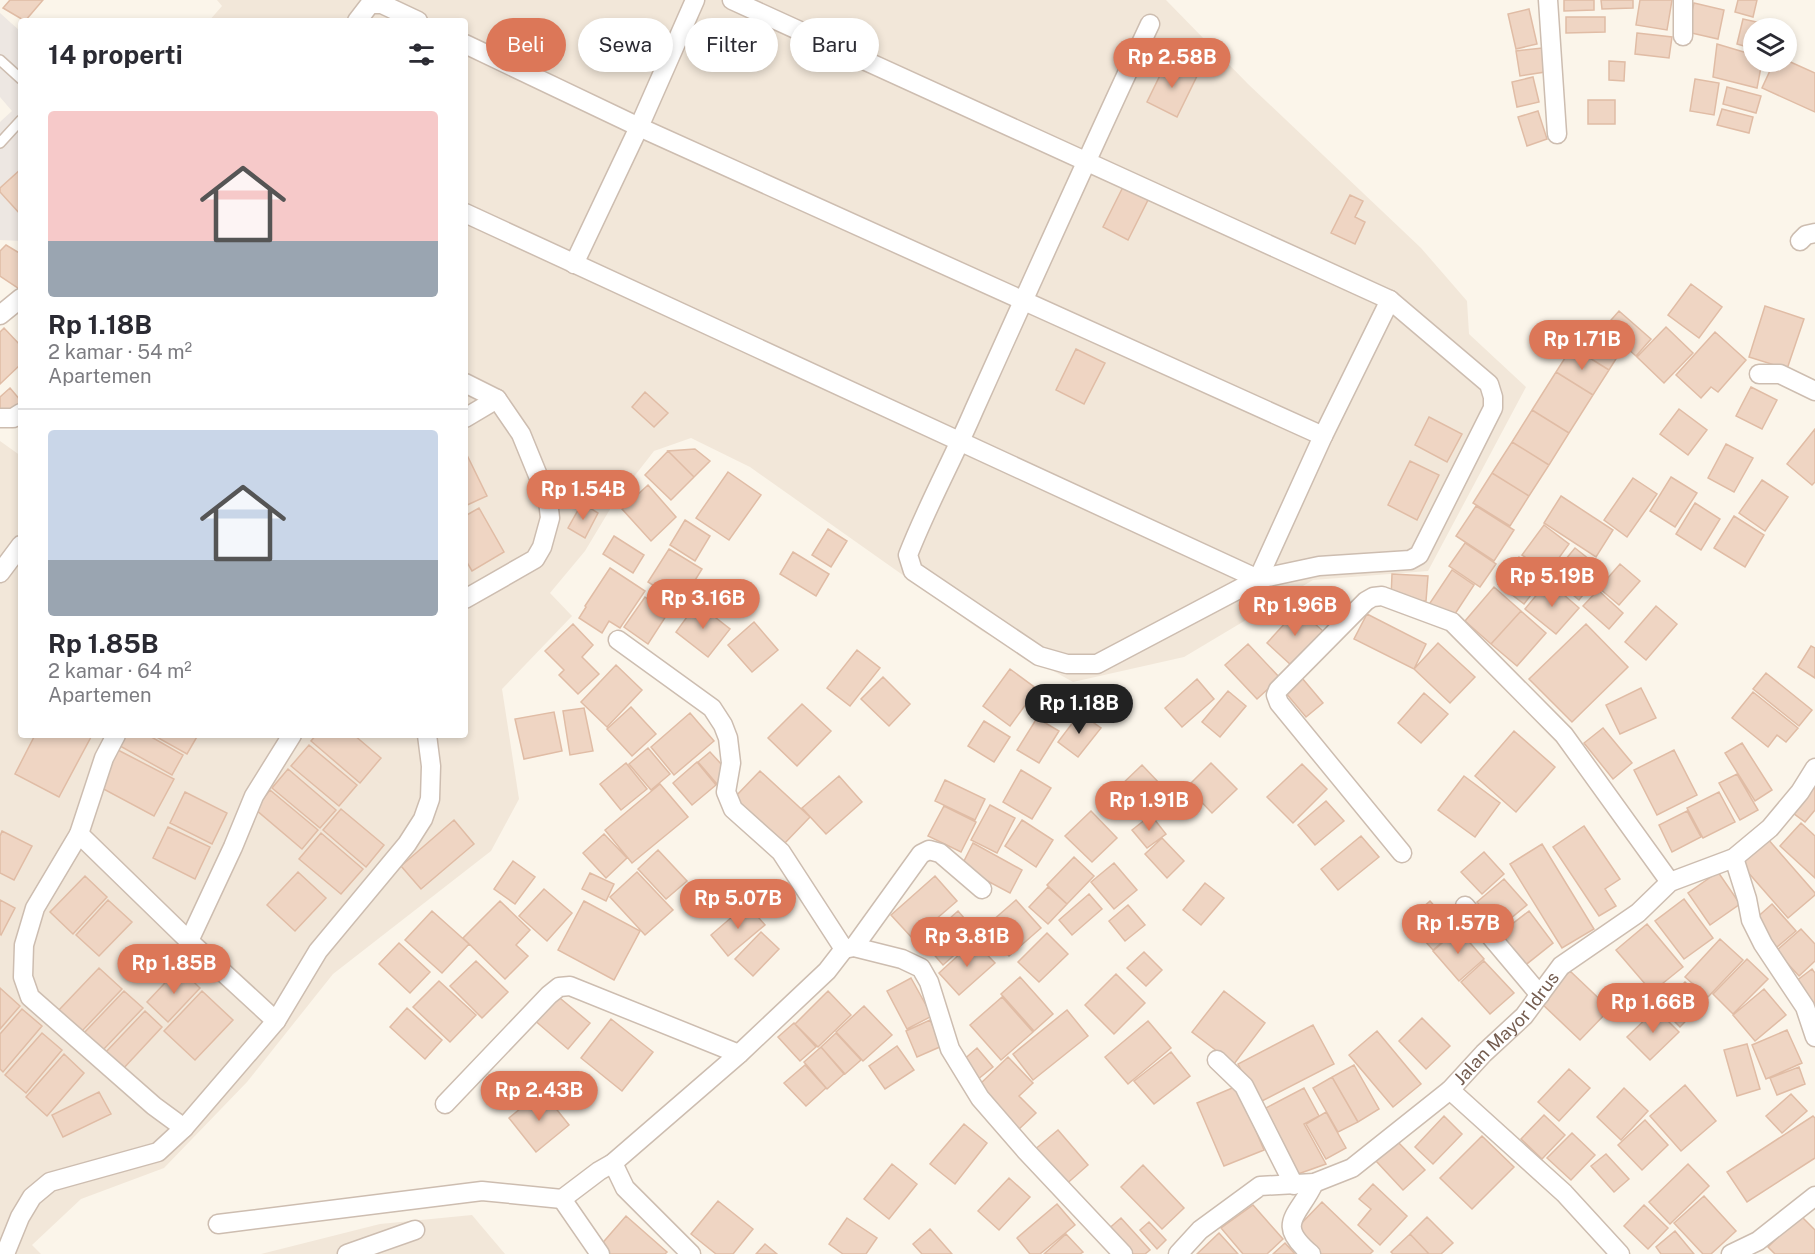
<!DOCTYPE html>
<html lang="id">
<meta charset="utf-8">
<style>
:root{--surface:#fff;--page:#f2f2f3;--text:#2b2b33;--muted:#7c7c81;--line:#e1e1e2;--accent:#dc7758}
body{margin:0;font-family:"Public Sans",sans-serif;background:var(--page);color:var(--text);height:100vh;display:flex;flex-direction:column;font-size:22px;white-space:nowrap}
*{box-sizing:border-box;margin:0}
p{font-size:20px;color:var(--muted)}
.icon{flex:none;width:33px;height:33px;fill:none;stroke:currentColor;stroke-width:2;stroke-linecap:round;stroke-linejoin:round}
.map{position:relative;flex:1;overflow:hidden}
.sheet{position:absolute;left:18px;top:18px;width:450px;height:720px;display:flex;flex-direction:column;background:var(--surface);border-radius:6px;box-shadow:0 3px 9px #0003}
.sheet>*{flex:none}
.banner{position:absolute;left:486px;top:18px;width:570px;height:54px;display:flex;gap:12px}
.tools{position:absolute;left:1743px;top:18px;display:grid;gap:12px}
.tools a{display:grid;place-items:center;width:54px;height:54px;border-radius:50%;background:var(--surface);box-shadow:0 3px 9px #0003;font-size:30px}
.price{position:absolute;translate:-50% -51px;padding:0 14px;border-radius:21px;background:var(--accent);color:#fff;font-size:20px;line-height:39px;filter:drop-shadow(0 2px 3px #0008)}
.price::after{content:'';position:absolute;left:50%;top:36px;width:18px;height:14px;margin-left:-9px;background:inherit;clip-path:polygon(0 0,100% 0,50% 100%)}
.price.on{background:#222;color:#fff}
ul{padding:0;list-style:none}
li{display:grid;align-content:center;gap:12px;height:318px;padding:0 30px}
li+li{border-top:2px solid var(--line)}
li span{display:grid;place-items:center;height:186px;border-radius:6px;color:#555}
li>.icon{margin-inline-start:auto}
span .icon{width:108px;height:108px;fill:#fffc;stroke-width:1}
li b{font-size:26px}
h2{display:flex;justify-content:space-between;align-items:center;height:72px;padding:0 30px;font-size:26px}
.pill{padding:0 21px;border-radius:27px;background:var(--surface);box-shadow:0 3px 9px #0003;font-size:21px;line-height:54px}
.pill.on{background:var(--accent);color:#fff}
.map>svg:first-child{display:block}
</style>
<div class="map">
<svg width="1815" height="1254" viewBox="0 0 1815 1254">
<rect width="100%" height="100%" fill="#fbf5ea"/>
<!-- residential -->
<path fill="#f2e7d9" d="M217,0H1166L1248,84L1421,248L1467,301L1469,334L1526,387L1428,571L1313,580L1184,657L1073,682L982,631L750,467L691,438L654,451L615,501L585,551L550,593L572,616L502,689L519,799L491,851L333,974L247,1082L164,1168L81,1199L32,1245L41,1254H0V441L21,456V735H465V21H209L222,6Z
M472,1215L505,1254H261L380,1224Z"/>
<!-- industrial -->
<path fill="#ede7e2" d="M0,13L21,32V241L0,240V122L12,111L0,97Z"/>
<!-- building -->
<path fill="#efd5c3" stroke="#e0bca5" stroke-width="1.5" d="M10,0H43L25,21L3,8Z
M1564,0H1594V10L1564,11Z
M1601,0H1633V8L1602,9Z
M1640,0H1672L1667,30L1636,25Z
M1738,0H1757L1753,17L1735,12Z
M1694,3L1724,10L1718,39L1687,32Z
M1529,9L1537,44L1516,49L1508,14Z
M1566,17H1605V32L1566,33Z
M1743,19L1770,25L1769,28H1754V49L1737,44Z
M1637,33L1672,37L1669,58L1635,54Z
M1717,44L1754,55V62H1762L1757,88L1713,77Z
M1542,48L1545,72L1520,76L1516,51Z
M1786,60L1815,73V112L1762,88L1774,62Z
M1167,61L1197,76L1177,117L1147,102Z
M1609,61L1625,62L1624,81L1609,80Z
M1533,77L1539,102L1517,107L1512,82Z
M1695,79L1719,83L1714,115L1690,111Z
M1727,87L1761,96L1756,113L1723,104Z
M1588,100H1615V124H1588Z
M1722,109L1753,117L1749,133L1717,125Z
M1538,111L1547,139L1527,146L1518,117Z
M21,169V215L0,192V188Z
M1123,187L1148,200L1128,240L1103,227Z
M1350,195L1363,201L1355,217L1365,222L1355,244L1331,233Z
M6,245L21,254V290L0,276V251Z
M1691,284L1722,307L1699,338L1668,315Z
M1765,306L1804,319L1787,369L1749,357Z
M1619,311L1651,339L1636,356L1604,328Z
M1666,327L1693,353L1664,383L1637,357Z
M4,328L21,346V364L0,384V332Z
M1584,328L1621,351L1609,370L1572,347Z
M1715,332L1746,360L1718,392L1711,387L1701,398L1676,375Z
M1572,347L1609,370L1593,395L1556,372Z
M1076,349L1105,363L1084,404L1056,390Z
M1556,372L1593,395L1569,433L1532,410Z
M1751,387L1777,400L1762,429L1736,416Z
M10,388L21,401V404L7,418L0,410V397Z
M645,392L668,413L654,427L632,407Z
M1679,409L1707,430L1688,455L1660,434Z
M1532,410L1569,433L1549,465L1512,442Z
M1429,417L1462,434L1447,462L1415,445Z
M1815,429V482L1812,485L1787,464Z
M1512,442L1549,465L1529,496L1492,473Z
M1726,444L1753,458L1734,492L1708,478Z
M695,449L710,461L694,477L668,451Z
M465,451L487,496L465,506Z
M668,451L694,477L671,500L645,475Z
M1410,461L1439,475L1417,520L1388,505Z
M728,472L761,495L729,540L696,518Z
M1492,473L1529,496L1510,526L1473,503Z
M1671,477L1697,493L1675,527L1650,511Z
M1633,478L1657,494L1627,537L1604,520Z
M1762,480L1788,497L1765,531L1739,513Z
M648,485L676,517L651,541L622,509Z
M1561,496L1613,530L1596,557L1544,523Z
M582,503L598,513L585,538L568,528Z
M1695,503L1720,519L1701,550L1676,534Z
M1476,506L1514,530L1494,561L1456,536Z
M479,508L504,552L472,571L465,559V516Z
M1734,516L1764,535L1745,567L1714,548Z
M685,520L710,536L695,561L670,545Z
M1544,525L1569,544L1548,573L1522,555Z
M828,529L847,541L831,567L812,555Z
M614,536L644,555L633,573L603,554Z
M1465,543L1496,564L1480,587L1449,566Z
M1575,548L1603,570L1579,600L1551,577Z
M669,549L702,569L681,603L648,582Z
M793,552L829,574L816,596L780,574Z
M1519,557L1545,577L1524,604L1498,584Z
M1620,564L1640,581L1619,605L1599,588Z
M610,568L645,591L620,628L609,621L602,633L579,618L586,607L585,606Z
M1452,570L1474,585L1451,620L1428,606Z
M1392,574L1428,576L1426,601L1391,599Z
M1548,581L1579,608L1556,634L1525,609Z
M1494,587L1521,611L1491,644L1465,621Z
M1598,590L1623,613L1609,629L1583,606Z
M645,597L668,613L648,644L624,627Z
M697,603L730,629L708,657L676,632Z
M1656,606L1677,624L1646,660L1625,642Z
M1298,609L1323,631L1292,666L1267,643Z
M1521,611L1546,633L1517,666L1491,644Z
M1367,614L1426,644L1414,669L1354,639Z
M754,622L778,650L752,672L728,645Z
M573,624L593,645L582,657L599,674L578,694L559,675L564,670L545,651Z
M1586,624L1628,667L1572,722L1529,679Z
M1438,643L1475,677L1450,703L1414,669Z
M1248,644L1280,678L1257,699L1225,665Z
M1811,646L1815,648V678L1798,667Z
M857,650L880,668L850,706L827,688Z
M616,665L642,690L607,727L581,702Z
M1010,669L1037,689L1010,726L983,706Z
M1766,673L1812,710L1799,726L1753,689Z
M883,677L910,704L889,726L861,699Z
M1302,678L1323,703L1306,717L1285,692Z
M1197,679L1214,699L1182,727L1165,708Z
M1641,688L1656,718L1620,734L1606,705Z
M1228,691L1246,706L1220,737L1202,722Z
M1753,692L1798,728L1786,742L1777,735L1768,747L1732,718Z
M1424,693L1448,714L1421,743L1398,723Z
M802,704L831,731L797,766L768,738Z
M631,707L656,734L632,756L607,729Z
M584,708L593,751L570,755L563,711Z
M554,712L562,751L524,759L515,719Z
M690,713L714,741L674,775L651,747Z
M1080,713L1101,728L1078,757L1058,742Z
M1037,718L1059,731L1039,763L1017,750Z
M984,721L1010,737L994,762L968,746Z
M1603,728L1632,763L1613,779L1584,743Z
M1514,731L1555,767L1516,812L1475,776Z
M35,735H87L91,737L59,797L15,774Z
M126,735H148L183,755L172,775L120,746Z
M153,735H198L187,754Z
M316,735H354L381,758L360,783L311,741Z
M1742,743L1772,790L1755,801L1725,753Z
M309,745L357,785L339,806L291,766Z
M648,748L670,774L651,790L629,764Z
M116,749L174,779L154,816L96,785Z
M1674,750L1697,795L1657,815L1634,770Z
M710,752L723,766L721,781L717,784L698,762Z
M697,762L716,785L692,805L673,783Z
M626,763L647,789L621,810L600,784Z
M1211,763L1237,789L1212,813L1187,787Z
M1302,764L1327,789L1293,823L1267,797Z
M1142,765L1162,786L1137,809L1117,789Z
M288,769L336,810L320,828L272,788Z
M1021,770L1051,788L1032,819L1003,802Z
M760,771L810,817L783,845L734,798Z
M1737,774L1758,810L1740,820L1719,783Z
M839,776L862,802L826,834L802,808Z
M1464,776L1500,803L1475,837L1438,810Z
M945,780L985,799L975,820L935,801Z
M660,784L688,817L632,863L605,830Z
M1815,786V810L1805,822L1793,813Z
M270,790L318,830L302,849L255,809Z
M185,792L227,813L212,844L170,823Z
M1719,792L1735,822L1703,838L1687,808Z
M1326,801L1344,821L1315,845L1298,825Z
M990,805L1015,818L997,853L971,840Z
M944,806L976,822L961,852L928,836Z
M341,809L384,845L366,867L323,830Z
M1091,811L1117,838L1092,862L1065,836Z
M1687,811L1701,837L1672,852L1659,825Z
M1151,815L1166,834L1147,848L1132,830Z
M454,820L474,844L421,889L401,866Z
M1022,820L1053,840L1036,867L1005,846Z
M1801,823L1815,836V878L1780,846Z
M1584,826L1620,879L1605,889L1616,906L1599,916L1553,847Z
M168,827L210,847L195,879L153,858Z
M2,831L32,846L14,880L0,873V836Z
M321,833L363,869L341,894L299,859Z
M604,834L627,858L606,878L583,853Z
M1361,836L1379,857L1338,890L1321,869Z
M1162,838L1184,861L1167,878L1145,854Z
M1767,838L1815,893V895L1788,918L1739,862Z
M973,843L1022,870L1010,893L961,867Z
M1542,844L1594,929L1562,948L1510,864Z
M658,850L687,881L666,899L638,869Z
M1484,852L1504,874L1482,894L1461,872Z
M1074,857L1094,876L1067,904L1047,885Z
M513,861L535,877L515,904L494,889Z
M1114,863L1137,890L1114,909L1091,882Z
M298,872L326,898L295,931L267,905Z
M637,872L673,910L645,935L610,897Z
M1718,872L1740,904L1710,925L1688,893Z
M590,873L614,884L606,901L582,889Z
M85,876L107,897L73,934L50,912Z
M935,876L957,901L913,939L891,915Z
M1504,879L1527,905L1499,928L1477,902Z
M1205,883L1224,898L1201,925L1183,910Z
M1048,887L1067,904L1048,924L1029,907Z
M544,889L572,913L547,941L519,916Z
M1089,894L1102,909L1072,935L1059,920Z
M1684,899L1713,938L1684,959L1655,921Z
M0,900L15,908L1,935L0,934Z
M108,900L132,922L99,956L76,935Z
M1016,900L1041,928L1009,956L984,928Z
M500,901L530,930L516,945L528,956L505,979L463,938Z
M584,901L640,931L614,980L558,950Z
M1430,901L1456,930L1433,950L1407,921Z
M747,904L765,925L728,956L711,935Z
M1772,904L1796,931L1776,948L1753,921Z
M1128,905L1145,925L1125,941L1109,921Z
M432,911L469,944L442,973L405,940Z
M958,911L978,934L943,965L923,942Z
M1529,911L1553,943L1523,967L1498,935Z
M1647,924L1683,967L1652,992L1616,950Z
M1458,929L1484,959L1459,981L1433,951Z
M1801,929L1815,944V961L1799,976L1776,951Z
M761,932L779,949L753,976L735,959Z
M1047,933L1068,954L1039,982L1018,962Z
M1720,939L1743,960L1708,997L1685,977Z
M974,941L995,963L959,995L939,973Z
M399,943L430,972L410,993L379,964Z
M1144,952L1162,970L1146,986L1127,968Z
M1747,959L1768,979L1733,1014L1713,994Z
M476,961L508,992L482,1018L450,986Z
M1484,961L1514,993L1490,1014L1461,982Z
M99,968L122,989L81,1032L58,1011Z
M179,968L200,988L168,1022L147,1002Z
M1812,969L1815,973V1015L1791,985Z
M1570,971L1610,1009L1580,1040L1540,1002Z
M1116,974L1145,1003L1114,1034L1085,1005Z
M1020,977L1053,1014L1034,1031L1001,994Z
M911,978L932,1016L907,1029L887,991Z
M439,981L476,1015L450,1042L413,1007Z
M1685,982L1705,1001L1680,1027L1660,1007Z
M0,988L20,1006L0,1029Z
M1764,989L1786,1015L1755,1041L1733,1015Z
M124,991L143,1008L102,1051L83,1034Z
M202,991L233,1020L195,1060L164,1031Z
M828,991L851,1015L818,1047L795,1024Z
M1224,991L1265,1023L1234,1064L1192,1032Z
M555,994L590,1023L568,1049L533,1019Z
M1002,997L1033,1032L1001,1060L970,1025Z
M864,1006L892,1035L863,1061L836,1032Z
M407,1008L442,1040L425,1059L390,1027Z
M22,1009L42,1026L3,1072L0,1069V1034Z
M1656,1009L1679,1032L1650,1060L1627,1037Z
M1067,1010L1088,1036L1033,1080L1013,1054Z
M145,1011L162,1027L122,1070L104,1054Z
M1422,1018L1450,1046L1426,1069L1399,1041Z
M611,1019L653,1052L622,1091L581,1058Z
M930,1020L942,1046L917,1057L906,1031Z
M1148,1021L1171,1048L1128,1084L1105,1057Z
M794,1023L816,1047L800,1061L778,1037Z
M1313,1025L1334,1064L1258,1103L1238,1064Z
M1787,1030L1802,1063L1766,1079L1752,1045Z
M1377,1031L1421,1084L1393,1107L1349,1055Z
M42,1033L62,1050L26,1093L5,1075Z
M836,1033L861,1060L845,1074L821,1047Z
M1747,1044L1760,1089L1737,1096L1724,1050Z
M897,1046L914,1070L885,1089L869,1066Z
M821,1047L844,1074L827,1089L804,1062Z
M977,1048L993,1067L977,1080L961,1062Z
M1171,1052L1190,1076L1154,1104L1134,1081Z
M64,1054L84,1073L47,1116L26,1097Z
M1008,1057L1033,1083L1019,1096L1036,1113L1017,1131L979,1085Z
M805,1065L826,1088L806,1106L784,1083Z
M1354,1065L1379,1109L1358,1122L1332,1077Z
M1799,1067L1805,1084L1777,1095L1770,1078Z
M1569,1069L1590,1088L1559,1121L1538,1102Z
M1332,1077L1358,1122L1338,1132L1313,1088Z
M1685,1085L1716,1121L1681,1151L1650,1116Z
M1237,1086L1264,1150L1224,1166L1197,1103Z
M1304,1088L1319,1116L1304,1124L1326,1164L1298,1174L1262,1110Z
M1624,1088L1648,1111L1621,1140L1597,1117Z
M542,1091L569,1125L536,1152L509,1118Z
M99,1092L111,1114L63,1137L52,1115Z
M1791,1094L1807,1111L1782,1133L1766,1116Z
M1326,1112L1346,1148L1326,1159L1306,1124Z
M1544,1115L1565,1135L1542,1159L1521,1139Z
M1444,1116L1462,1134L1433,1164L1415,1147Z
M1813,1116L1815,1118V1158L1747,1202L1727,1172Z
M1645,1120L1668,1145L1642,1170L1618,1145Z
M964,1124L987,1143L955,1184L930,1164Z
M1058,1130L1088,1165L1063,1187L1033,1151Z
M1572,1133L1595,1155L1571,1180L1547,1158Z
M1482,1136L1514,1167L1472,1209L1440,1178Z
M1397,1141L1425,1170L1403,1190L1376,1161Z
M1606,1154L1629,1179L1614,1192L1591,1166Z
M892,1164L917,1184L889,1219L864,1199Z
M1688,1164L1709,1186L1670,1224L1649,1202Z
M1143,1165L1184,1208L1162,1229L1121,1187Z
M1009,1178L1030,1197L999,1230L978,1211Z
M1373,1184L1407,1216L1380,1245L1358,1225L1371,1209L1359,1199Z
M1704,1196L1736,1231L1711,1254H1703L1674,1223Z
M718,1201L753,1229L733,1254H716L691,1234Z
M1322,1202L1373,1251L1370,1254H1318L1294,1231Z
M1057,1204L1075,1225L1040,1254H1030L1017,1238Z
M1253,1205L1283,1239L1267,1254H1243L1221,1228Z
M1644,1205L1668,1228L1648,1249L1624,1226Z
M1800,1215L1815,1230V1254H1775L1768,1247Z
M626,1216L667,1252L665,1254H608L599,1247Z
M1427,1217L1453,1243L1441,1254H1429L1410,1234Z
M847,1218L877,1238L866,1254H843L829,1244Z
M1121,1218L1150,1250L1145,1254H1126L1106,1231Z
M1149,1222L1166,1240L1157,1249L1140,1230Z
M930,1229L952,1254H922L913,1244Z
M1675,1231L1694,1254H1661L1656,1247Z
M1219,1233L1238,1254H1197Z
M1066,1234L1083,1252L1080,1254H1044Z
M1410,1234L1429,1254H1393L1391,1252Z
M1285,1243L1295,1254H1273Z
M765,1244L777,1254H756Z"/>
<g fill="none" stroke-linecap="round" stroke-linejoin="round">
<defs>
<path id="lane" d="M0,60L21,79
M0,143L21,120"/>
<g id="street">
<path d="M732,0L1390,300L1489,384L1493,397V408L1419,555L1410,560L1319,566L1258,579L1097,664H1067L1039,656L913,571L908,555C927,506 953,459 974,410C1032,281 1090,152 1150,24"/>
<path d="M1548,0L1557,134"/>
<path d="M1683,0V36"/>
<path d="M357,21L370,4H382L418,21"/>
<path d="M465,44L639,127L1323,436"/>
<path d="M465,213L1258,579L1323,436L1390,300"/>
<path d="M1800,241L1806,235L1815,233"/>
<path d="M574,264L639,127L695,0"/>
<path d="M0,315L21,298"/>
<path d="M1759,374H1780L1815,391"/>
<path d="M465,383L497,399L521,434L548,500L550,518L542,547L535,559L465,599"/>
<path d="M0,418H13L21,413"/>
<path d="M465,418L497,399"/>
<path d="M0,573L21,545"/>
<path d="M618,640L712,708L723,725L728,738L731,763L726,792L733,809L781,852L844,949L854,947L902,959L921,968L929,982L950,1049L980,1098L1026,1151L1123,1254"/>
<path d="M116,735L104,758L79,834L35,908L24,945L23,977L30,997L154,1106L184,1128"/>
<path d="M79,834L189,941L276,1021"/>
<path d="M1402,853L1279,703L1276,695L1278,690L1366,601L1373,597L1382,596L1452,622L1564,735L1670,882"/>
<path d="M1734,858L1747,899L1751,920L1763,944L1805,1007L1815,1037"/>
<path d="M1465,906L1540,995"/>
<path d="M189,941L233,847L254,796L292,735"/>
<path d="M854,947L921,854L929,850L940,853L982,889"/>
<path d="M1217,1060L1244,1086L1294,1185"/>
<path d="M1450,1090L1564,1193L1620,1254"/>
<path d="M445,1104L549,995L559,987L570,986L739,1054"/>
<path d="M613,1163L625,1188L691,1254"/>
<path d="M562,1199L600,1254"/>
<path d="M218,1224L482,1191L562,1199L599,1171L613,1163L739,1054L827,971L844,949"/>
<path d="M5,1254L20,1217L32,1197L50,1182L158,1152L184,1128L276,1021L318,951L407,844L423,819L430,799L431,766L427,735"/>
<path d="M347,1254L415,1230"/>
<path id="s1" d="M1178,1254L1200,1230L1260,1186L1314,1183L1352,1168L1450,1090L1484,1053L1524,1016L1561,966L1638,913L1670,882L1734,858L1770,828L1800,792L1815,768"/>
<path d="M1311,1254C1274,1223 1299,1216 1314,1183"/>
<path d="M1731,1254L1758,1241L1815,1196"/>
</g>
</defs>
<!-- lane casing -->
<use href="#lane" stroke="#cdbdb0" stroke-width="12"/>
<!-- street casing -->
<use href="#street" stroke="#cdbdb0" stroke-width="21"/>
<!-- lane -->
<use href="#lane" stroke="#fff" stroke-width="9"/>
<!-- street -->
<use href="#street" stroke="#fff" stroke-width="18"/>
</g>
<g text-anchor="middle" stroke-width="4.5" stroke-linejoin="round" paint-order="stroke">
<!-- street labels -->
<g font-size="18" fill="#745c4f" stroke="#fef9f0">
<text dy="6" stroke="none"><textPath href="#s1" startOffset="411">Jalan Mayor Idrus</textPath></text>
</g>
</g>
</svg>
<div class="tools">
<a><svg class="icon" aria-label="layers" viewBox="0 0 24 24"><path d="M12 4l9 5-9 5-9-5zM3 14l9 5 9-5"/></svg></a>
</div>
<b class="price" style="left:1172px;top:89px">Rp 2.58B</b>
<b class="price" style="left:1582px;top:371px">Rp 1.71B</b>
<b class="price" style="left:583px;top:521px">Rp 1.54B</b>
<b class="price" style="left:1552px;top:608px">Rp 5.19B</b>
<b class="price" style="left:703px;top:630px">Rp 3.16B</b>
<b class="price" style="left:1295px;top:637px">Rp 1.96B</b>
<b class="price on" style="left:1079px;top:735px">Rp 1.18B</b>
<b class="price" style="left:1149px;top:832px">Rp 1.91B</b>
<b class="price" style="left:738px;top:930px">Rp 5.07B</b>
<b class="price" style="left:1458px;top:955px">Rp 1.57B</b>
<b class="price" style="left:967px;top:968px">Rp 3.81B</b>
<b class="price" style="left:174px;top:995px">Rp 1.85B</b>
<b class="price" style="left:1653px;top:1034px">Rp 1.66B</b>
<b class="price" style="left:539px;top:1122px">Rp 2.43B</b>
<div class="banner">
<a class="pill on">Beli</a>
<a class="pill">Sewa</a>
<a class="pill">Filter</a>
<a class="pill">Baru</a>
</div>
<section class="sheet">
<h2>14 properti<svg class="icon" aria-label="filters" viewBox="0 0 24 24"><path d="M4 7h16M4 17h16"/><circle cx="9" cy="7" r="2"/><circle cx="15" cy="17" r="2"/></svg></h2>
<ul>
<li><span style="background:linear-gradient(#f6c9c9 70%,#9aa5b1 0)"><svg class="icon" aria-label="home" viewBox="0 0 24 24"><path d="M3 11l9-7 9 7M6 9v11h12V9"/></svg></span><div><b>Rp 1.18B</b><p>2 kamar · 54 m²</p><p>Apartemen</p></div></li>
<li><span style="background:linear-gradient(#c9d6e8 70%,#9aa5b1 0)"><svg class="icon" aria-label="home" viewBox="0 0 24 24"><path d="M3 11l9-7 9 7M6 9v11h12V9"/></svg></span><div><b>Rp 1.85B</b><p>2 kamar · 64 m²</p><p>Apartemen</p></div></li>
</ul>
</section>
</div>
